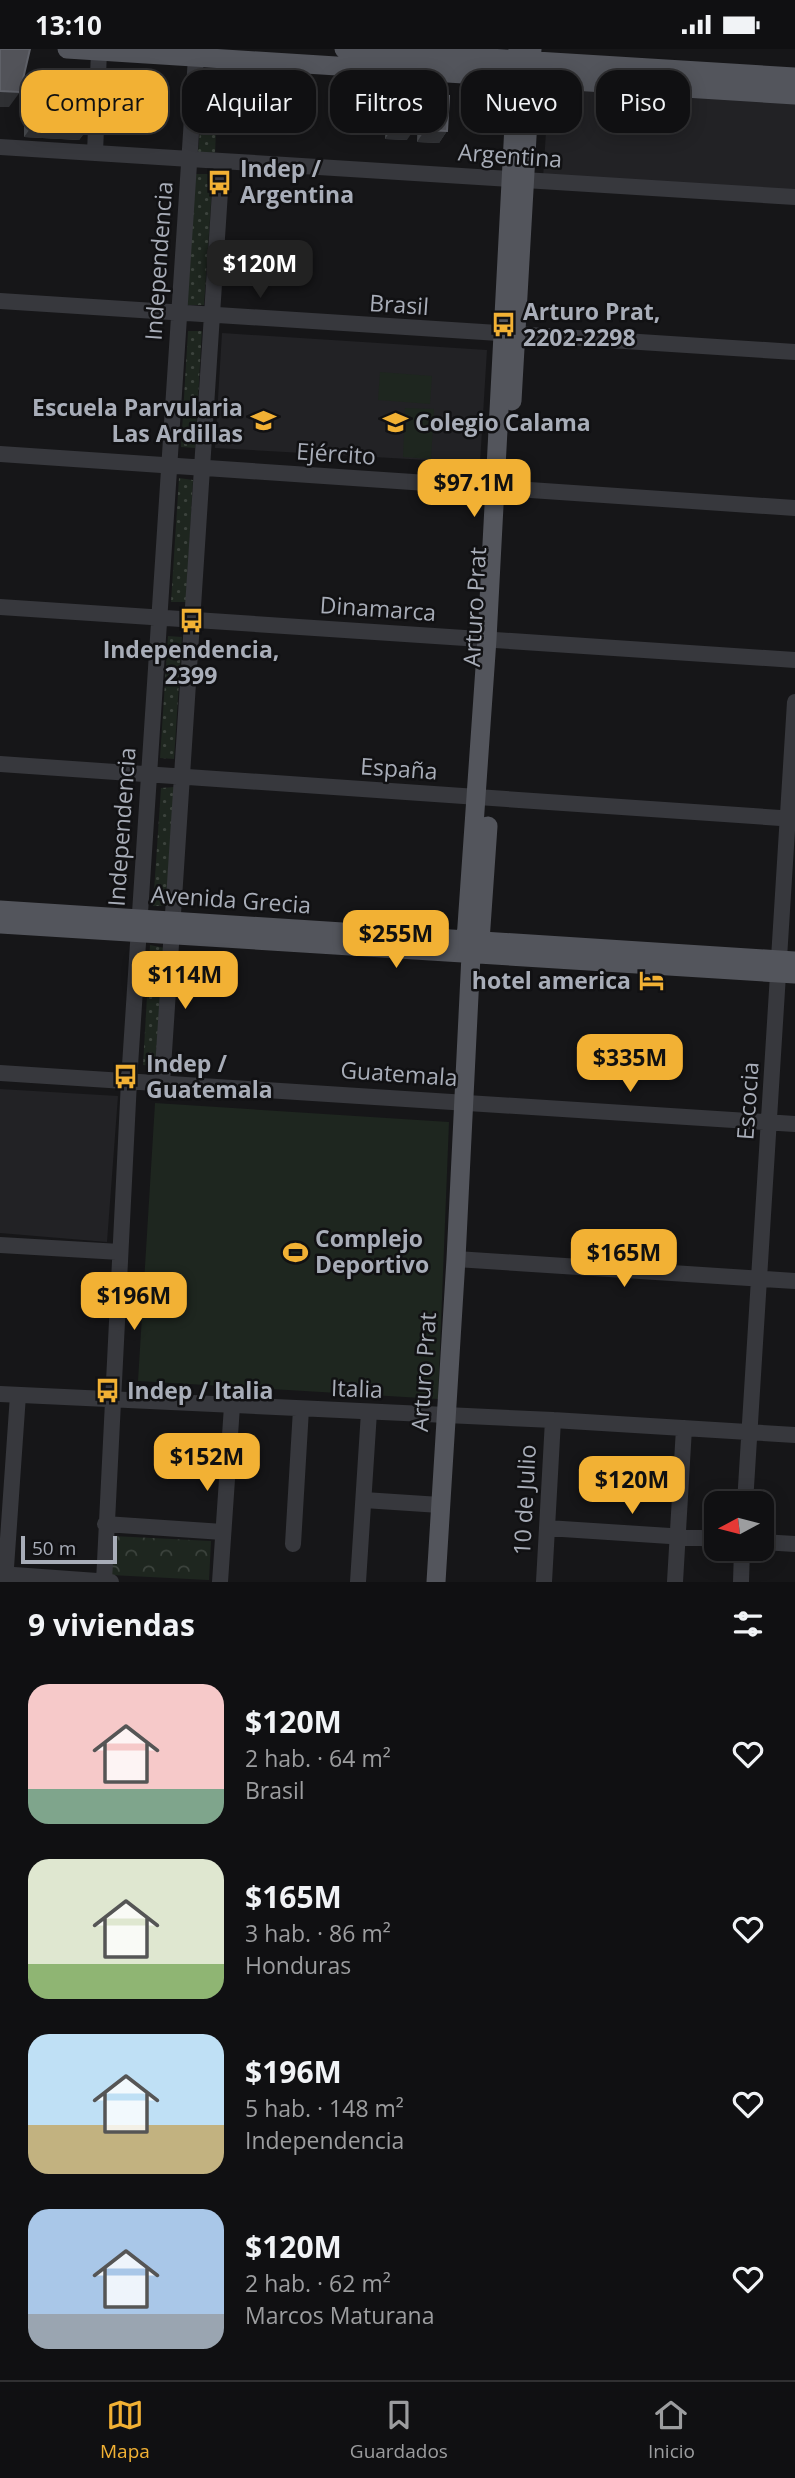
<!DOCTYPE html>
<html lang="es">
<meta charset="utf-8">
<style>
:root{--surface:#101012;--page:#1e1e20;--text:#f1f3f6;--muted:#9c9d9f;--line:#303032;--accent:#f2b134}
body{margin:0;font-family:"Open Sans",sans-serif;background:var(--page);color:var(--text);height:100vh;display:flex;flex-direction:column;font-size:26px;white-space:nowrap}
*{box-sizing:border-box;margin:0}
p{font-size:23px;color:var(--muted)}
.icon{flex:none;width:38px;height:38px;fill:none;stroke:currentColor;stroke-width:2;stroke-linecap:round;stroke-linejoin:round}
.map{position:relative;height:1533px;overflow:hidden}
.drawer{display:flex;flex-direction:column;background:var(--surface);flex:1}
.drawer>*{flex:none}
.top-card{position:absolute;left:21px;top:21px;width:754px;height:63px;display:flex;gap:14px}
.needle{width:46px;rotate:263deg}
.fabs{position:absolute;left:704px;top:1442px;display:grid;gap:14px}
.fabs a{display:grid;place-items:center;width:70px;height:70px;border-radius:14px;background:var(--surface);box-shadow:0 4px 18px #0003,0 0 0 2px var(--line);font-size:35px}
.scale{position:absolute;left:21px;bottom:18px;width:96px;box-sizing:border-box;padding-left:7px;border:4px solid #a8adb8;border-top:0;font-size:19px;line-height:24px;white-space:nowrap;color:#a8adb8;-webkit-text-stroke:5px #111113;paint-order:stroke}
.price{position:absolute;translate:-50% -60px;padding:0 16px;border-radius:14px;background:var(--accent);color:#111;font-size:23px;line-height:46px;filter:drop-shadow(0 2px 4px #0008)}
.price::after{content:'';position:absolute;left:50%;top:42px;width:21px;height:16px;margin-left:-10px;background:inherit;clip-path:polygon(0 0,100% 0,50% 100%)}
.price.selected{background:#222;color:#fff}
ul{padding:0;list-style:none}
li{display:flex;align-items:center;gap:21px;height:175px;padding:0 28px}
li span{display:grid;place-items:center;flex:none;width:196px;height:140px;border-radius:21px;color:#555}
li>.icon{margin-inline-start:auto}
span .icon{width:84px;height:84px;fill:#fffc;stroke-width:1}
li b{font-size:30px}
h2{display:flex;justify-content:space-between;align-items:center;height:84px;padding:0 28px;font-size:30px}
.chip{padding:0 24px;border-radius:21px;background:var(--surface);box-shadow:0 4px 18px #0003,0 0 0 2px var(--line);font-size:24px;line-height:63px}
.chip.selected{background:var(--accent);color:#111}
.status{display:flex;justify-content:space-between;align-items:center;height:49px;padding:0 35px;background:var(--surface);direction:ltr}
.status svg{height:19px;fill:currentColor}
.dock{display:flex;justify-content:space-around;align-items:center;height:98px;border-top:2px solid var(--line);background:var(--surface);font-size:19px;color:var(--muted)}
.dock a{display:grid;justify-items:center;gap:4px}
.dock .selected{color:var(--accent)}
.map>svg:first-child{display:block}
</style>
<div class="status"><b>13:10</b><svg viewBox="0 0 49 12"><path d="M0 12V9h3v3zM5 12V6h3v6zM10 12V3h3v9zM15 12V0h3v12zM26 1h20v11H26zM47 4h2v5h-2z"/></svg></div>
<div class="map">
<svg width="795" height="1533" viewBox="0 0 795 1533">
<defs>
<pattern id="grass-dots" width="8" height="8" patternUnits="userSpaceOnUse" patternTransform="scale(1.75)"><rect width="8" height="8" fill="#1e261f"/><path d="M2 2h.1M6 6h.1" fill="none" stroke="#3c433d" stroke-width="1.8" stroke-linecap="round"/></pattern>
<pattern id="park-crowns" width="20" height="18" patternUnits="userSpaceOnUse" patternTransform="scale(1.75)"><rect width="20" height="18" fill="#1e261f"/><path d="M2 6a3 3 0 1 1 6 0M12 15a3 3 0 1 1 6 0" fill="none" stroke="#3c433d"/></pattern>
</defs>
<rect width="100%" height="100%" fill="#161618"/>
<!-- built -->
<path fill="#222225" d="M549,36L795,50V143L543,129Z
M222,284L487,301L480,414L215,399Z
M0,1040L118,1047L107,1193L0,1184Z"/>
<!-- grass -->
<path fill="url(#grass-dots)" d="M204,35L218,36L215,105L198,103Z
M195,125H213L204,256H187Z
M188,282H202L195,399L181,398Z
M179,429L193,431L186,553H171Z
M168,587L182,588L174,710L160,709Z
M174,738L166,857H153L161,739Z
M150,896L165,899L155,1017L143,1016Z"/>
<!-- park -->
<path fill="url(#park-crowns)" d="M113,1487L211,1492L209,1531L111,1526Z"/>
<!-- pitch -->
<path fill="#1e261f" d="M380,323L432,327L430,355L378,351Z
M405,359L434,360L431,410L403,408Z
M155,1054L449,1073L438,1350L138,1332Z"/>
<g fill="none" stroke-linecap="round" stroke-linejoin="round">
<!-- minor -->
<path stroke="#37383d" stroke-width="16" d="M0,98L222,112L162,1034
M95,104L99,2
M222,112L795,148
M0,252L795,303
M0,405L795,459
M0,558L795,611
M0,715L795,770
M0,1024L795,1075
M0,1196L120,1203
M456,1210L795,1232
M0,1345L553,1371L795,1386
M364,1451L440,1456
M745,1454L795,653
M105,1475L223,1483
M547,1479L716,1490
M761,1493L795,1495
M293,1495L301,1360
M0,1525L111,1533
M5,1533L18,1346
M104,1533L129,1032L196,8
M220,1533L232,1357
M358,1533L369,1363
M544,1533L553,1371
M675,1533L684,1379
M741,1533L742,1500"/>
<!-- major -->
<path stroke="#53555c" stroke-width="19" d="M67,0L795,46
M344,0L795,28
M512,352L532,0
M0,861L795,912
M0,875L795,925
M471,906L480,892L488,777
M436,1533L456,1210L471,906L466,891L487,590L518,0"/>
</g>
<!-- wall -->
<path fill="#47494d" d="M30,39L85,83L79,91L24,88V47Z
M395,42L407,91L385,90L387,54Z
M427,46L447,82L439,94L417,93L418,58Z"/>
<!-- shaded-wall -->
<path fill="#2f3033" d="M0,42L20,43L9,58H0Z
M393,78L415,79L407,91L385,90Z
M30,80L85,83L79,91L24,88Z
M425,81L447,82L439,94L417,93Z"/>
<!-- building -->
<path fill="#525359" stroke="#5f6168" stroke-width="2" d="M0,0H30L20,43L0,42Z
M30,39L87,41L85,83L30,80Z
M395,42L417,43L415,79L393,78Z
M427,46L449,47L447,82L425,81Z"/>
<!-- icons -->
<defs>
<symbol id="bus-bare" viewBox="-9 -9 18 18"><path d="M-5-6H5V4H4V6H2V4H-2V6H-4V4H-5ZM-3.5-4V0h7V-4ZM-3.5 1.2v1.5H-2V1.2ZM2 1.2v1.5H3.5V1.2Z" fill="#f2b134" stroke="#111113" stroke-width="2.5" paint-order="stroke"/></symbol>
<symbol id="school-bare" viewBox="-9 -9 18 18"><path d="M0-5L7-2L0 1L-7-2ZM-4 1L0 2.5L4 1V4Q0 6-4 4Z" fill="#f2b134" stroke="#111113" stroke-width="2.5" paint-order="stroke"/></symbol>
<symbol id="hotel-bare" viewBox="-9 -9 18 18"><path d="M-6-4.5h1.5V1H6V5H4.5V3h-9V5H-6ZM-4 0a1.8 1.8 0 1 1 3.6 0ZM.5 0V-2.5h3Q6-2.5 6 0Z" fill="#f2b134" stroke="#111113" stroke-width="2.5" paint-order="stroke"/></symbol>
<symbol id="stadium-bare" viewBox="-9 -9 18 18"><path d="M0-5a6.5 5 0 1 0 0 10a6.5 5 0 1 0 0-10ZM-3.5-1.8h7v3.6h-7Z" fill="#f2b134" stroke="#111113" stroke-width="2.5" paint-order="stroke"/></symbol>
</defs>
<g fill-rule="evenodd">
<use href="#bus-bare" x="202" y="116" width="35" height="35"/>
<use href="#bus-bare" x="486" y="258" width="35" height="35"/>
<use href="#school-bare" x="246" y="354" width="35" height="35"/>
<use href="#school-bare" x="378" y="356" width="35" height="35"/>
<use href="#bus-bare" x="174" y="554" width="35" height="35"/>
<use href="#hotel-bare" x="634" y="914" width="35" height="35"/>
<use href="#bus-bare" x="108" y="1010" width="35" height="35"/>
<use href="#stadium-bare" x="278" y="1186" width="35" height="35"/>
<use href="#bus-bare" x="90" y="1324" width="35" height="35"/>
</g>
<g text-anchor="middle" stroke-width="5" stroke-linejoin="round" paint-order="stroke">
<!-- street labels -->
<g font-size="23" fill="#a8adb8" stroke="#111113">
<text transform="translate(510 107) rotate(4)" y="8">Argentina</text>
<text transform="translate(159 212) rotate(-86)" y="8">Independencia</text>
<text transform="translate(399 256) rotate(4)" y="8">Brasil</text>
<text transform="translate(336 405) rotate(4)" y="8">Ejército</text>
<text transform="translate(475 558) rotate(-87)" y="8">Arturo Prat</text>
<text transform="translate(378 560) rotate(4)" y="8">Dinamarca</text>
<text transform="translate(399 720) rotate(4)" y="8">España</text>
<text transform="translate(122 778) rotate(-86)" y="8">Independencia</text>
<text transform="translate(231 851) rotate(4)" y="8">Avenida Grecia</text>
<text transform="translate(399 1025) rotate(4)" y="8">Guatemala</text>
<text transform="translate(748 1052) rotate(-86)" y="8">Escocia</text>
<text transform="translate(424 1323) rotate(-86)" y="8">Arturo Prat</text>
<text transform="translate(357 1340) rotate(2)" y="8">Italia</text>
<text transform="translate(525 1451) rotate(-87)" y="8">10 de Julio</text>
</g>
<!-- poi labels -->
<g font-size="23" font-weight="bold" fill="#a8adb8" stroke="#111113" text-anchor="start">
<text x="240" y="128">Indep /<tspan x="240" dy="26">Argentina</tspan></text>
<text x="523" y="271">Arturo Prat,<tspan x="523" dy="26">2202-2298</tspan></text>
<text x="243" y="367" text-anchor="end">Escuela Parvularia<tspan x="243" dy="26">Las Ardillas</tspan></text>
<text x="415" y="382">Colegio Calama</text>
<text x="191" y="609" text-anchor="middle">Independencia,<tspan x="191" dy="26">2399</tspan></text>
<text x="631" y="940" text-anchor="end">hotel america</text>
<text x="146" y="1023">Indep /<tspan x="146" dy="26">Guatemala</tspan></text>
<text x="315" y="1198">Complejo<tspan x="315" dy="26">Deportivo</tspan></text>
<text x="127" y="1350">Indep / Italia</text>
</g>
</g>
</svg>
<div class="fabs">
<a><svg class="needle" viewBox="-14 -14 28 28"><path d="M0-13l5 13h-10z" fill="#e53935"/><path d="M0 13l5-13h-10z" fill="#9c9d9f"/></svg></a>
</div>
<div class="scale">50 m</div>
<b class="price selected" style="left:260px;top:251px">$120M</b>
<b class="price" style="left:474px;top:470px">$97.1M</b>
<b class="price" style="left:396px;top:921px">$255M</b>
<b class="price" style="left:185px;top:962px">$114M</b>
<b class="price" style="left:630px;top:1045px">$335M</b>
<b class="price" style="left:624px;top:1240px">$165M</b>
<b class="price" style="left:134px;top:1283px">$196M</b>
<b class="price" style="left:207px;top:1444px">$152M</b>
<b class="price" style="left:632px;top:1467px">$120M</b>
<div class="top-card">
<a class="chip selected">Comprar</a>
<a class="chip">Alquilar</a>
<a class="chip">Filtros</a>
<a class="chip">Nuevo</a>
<a class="chip">Piso</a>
</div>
</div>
<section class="drawer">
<h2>9 viviendas<svg class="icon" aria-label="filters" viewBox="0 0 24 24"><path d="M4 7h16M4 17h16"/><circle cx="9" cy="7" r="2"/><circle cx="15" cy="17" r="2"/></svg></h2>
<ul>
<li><span style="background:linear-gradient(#f6c9c9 75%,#7fa58c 0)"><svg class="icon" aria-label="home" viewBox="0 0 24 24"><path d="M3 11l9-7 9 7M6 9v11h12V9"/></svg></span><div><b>$120M</b><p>2 hab. · 64 m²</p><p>Brasil</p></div><svg class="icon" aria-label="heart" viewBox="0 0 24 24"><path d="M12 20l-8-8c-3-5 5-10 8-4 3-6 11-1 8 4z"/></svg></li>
<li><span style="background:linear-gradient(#dfe7d0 75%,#8fb573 0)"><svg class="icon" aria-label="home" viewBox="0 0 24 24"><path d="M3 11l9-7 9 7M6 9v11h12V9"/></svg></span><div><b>$165M</b><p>3 hab. · 86 m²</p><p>Honduras</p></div><svg class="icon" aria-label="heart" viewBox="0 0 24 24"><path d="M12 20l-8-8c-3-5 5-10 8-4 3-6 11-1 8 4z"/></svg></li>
<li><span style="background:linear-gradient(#bfe0f5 65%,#c2b280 0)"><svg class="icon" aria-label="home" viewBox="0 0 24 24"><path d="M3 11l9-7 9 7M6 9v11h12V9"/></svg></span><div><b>$196M</b><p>5 hab. · 148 m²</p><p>Independencia</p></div><svg class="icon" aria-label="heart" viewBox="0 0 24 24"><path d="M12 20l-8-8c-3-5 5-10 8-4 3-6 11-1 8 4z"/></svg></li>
<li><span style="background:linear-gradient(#a9c7e8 75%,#9aa5b1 0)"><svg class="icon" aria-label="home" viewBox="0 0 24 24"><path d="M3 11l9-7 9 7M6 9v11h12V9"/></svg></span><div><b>$120M</b><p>2 hab. · 62 m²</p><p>Marcos Maturana</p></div><svg class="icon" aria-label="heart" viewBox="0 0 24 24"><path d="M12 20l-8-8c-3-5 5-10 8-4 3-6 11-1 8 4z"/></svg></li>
</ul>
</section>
<nav class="dock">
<a class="selected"><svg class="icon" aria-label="map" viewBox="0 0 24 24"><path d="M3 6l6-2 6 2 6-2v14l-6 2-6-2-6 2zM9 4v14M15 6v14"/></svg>Mapa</a>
<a><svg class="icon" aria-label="saved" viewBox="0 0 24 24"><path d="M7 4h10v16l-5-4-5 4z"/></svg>Guardados</a>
<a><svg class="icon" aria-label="home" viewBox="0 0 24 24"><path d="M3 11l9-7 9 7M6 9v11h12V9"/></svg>Inicio</a>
</nav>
